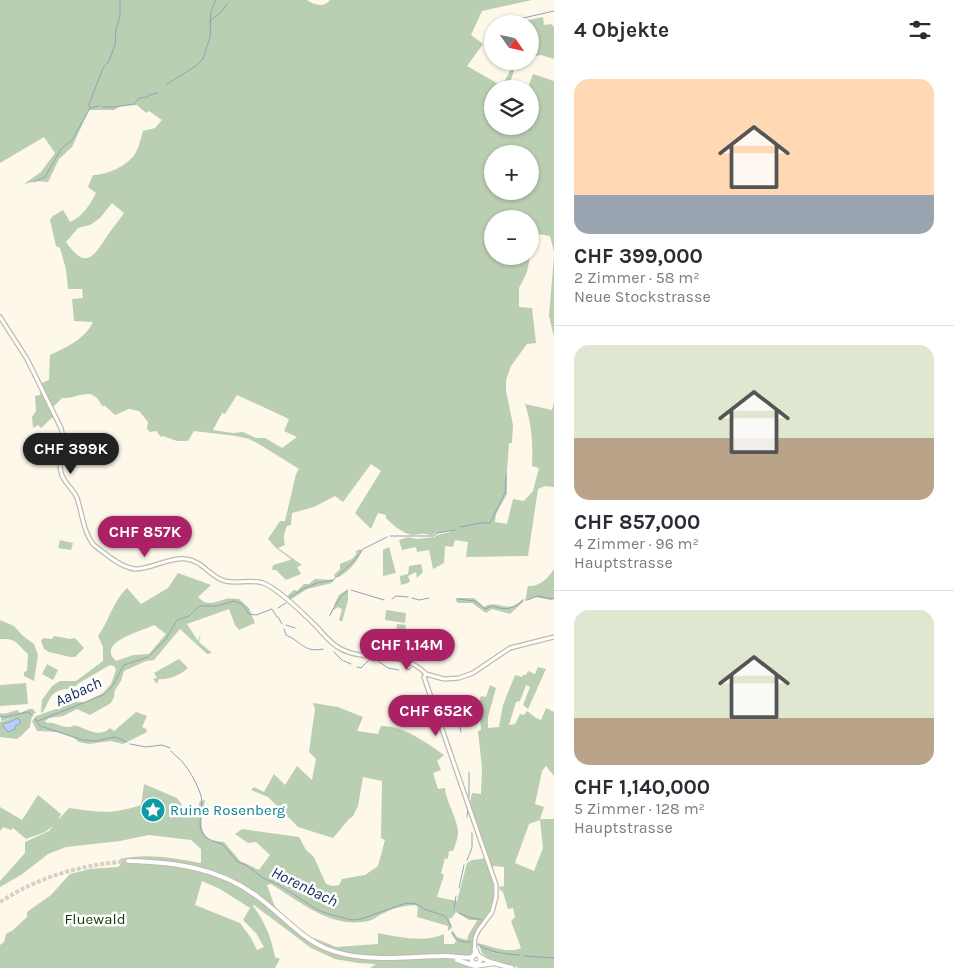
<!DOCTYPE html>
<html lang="de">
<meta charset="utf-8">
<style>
:root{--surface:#fff;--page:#f7f7f7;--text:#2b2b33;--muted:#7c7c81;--line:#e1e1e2;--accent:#aa2165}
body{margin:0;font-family:Karla,sans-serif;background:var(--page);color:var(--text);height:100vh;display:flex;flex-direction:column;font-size:19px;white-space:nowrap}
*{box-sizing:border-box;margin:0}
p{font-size:16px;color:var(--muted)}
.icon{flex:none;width:28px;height:28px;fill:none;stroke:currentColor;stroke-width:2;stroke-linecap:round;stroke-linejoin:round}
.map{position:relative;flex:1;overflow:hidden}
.sheet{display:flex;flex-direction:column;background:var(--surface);width:400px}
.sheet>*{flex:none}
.needle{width:32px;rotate:124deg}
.buttons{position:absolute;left:484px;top:15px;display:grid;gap:10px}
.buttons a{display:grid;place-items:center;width:55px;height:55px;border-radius:50%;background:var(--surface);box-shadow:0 1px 4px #0004;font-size:25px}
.price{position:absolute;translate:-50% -42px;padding:0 11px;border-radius:18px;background:var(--accent);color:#fff;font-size:16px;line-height:32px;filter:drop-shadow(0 1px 2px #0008)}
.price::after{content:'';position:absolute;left:50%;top:30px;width:15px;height:11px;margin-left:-8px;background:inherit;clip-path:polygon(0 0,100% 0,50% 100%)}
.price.active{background:#222;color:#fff}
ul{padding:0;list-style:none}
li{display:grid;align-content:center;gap:10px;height:265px;padding:0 20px}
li+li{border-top:1px solid var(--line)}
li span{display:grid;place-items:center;height:155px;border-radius:15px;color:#555}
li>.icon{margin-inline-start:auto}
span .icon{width:90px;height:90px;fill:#fffc;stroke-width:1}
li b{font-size:21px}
h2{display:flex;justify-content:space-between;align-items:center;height:60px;padding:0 20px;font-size:21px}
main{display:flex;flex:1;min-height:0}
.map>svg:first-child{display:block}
</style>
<main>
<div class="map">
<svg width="554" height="968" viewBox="0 0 554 968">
<rect width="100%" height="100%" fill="#fdf8ea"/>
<!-- green -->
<path fill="#baceb2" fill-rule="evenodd" d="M0,0H307C314,5 324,8 330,0H532L482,11L471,35L483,44L467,66L502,86L511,69L514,71L509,85L514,89H492V126H530V98L534,92L529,85L533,74L554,81V252L550,236L538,234L530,255V219H492V256H530L527,272L519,288V307L532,308L536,343L527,344L511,366L506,380V391L513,425L512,443H509L507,471V494L496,514L495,522L507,524L513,499L524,501L533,491L539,468L532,466C533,446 532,424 525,404L552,410L554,402V487L545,486L538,489L528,556L466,557L468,542L455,540L453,547L445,546L444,563L433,569L429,550L417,552L416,547L402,550L399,540L408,537L417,539L435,537L437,535L450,532L451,531L436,533C432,536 431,535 425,534C421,533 417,535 413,535C403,534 393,525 386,518V515L378,513L371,529L355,513L381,471L371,464L343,502L335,496L314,507L292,513L291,525L287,526C284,533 283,537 285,545L278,548L302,565L297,567L301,574L286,580L276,570H272L273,565L290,560L291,559L276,548L268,539L280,521H285L296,474L299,469L259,444L249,439L236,436L194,431L188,441H177L163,436L161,437L156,431L150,432L147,429L148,422L139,411L129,409L115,415L104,405L103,407L97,398L91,394C80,393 72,399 62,398L51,409L54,416L41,428L38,425L33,428L32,417L36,411L35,396L40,395L42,383L49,380L50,355C67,347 85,339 93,322L74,321L72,299L83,298L82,289H68L66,269L60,248L56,246L50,220L53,216L63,210L70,222C83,216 90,205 96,193L88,187L93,175C107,175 127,166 135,154C139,147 141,138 143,131L155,128L162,120L149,111L146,113L137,105L120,106L114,110H89L72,147L59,159L48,182L37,181L24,184L41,172L55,153L44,137L0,163ZM492,154H530V191H492ZM112,203L124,213C118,222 111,230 105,239C91,262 83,266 66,242L78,228L90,225L100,218ZM237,395L289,419L284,431L297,437L282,448L265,438H256L243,432L233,433L213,430L222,413L225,414Z
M543,17L544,25L551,24L554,27V59L541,55L530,57V24H519V22Z
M554,256V337L549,316Z
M60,540L73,543L71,550L58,548Z
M389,547L396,573L383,576V550Z
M360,549L362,551C357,562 349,571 339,577H335L334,575L340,569V564L352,559L357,553L355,552Z
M421,564L423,572L417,578L416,572L408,576L410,581L408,583L401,585L400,576L408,574L409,566Z
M554,569V599L551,600L535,597L525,601L528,586C540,587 548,578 554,569Z
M178,573L211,585L198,597C207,607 216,602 226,599C230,598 235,599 239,599L249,608L255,623L239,630L235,625L229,609L187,624L198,641L201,632L199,642L212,653L207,654L180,629L154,660L146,661L124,671L121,681L115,690L114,697L111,703L90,715L77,709L63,716L49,718L45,721L47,723C55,721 61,728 70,727C75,726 72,725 77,726C89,730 99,738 110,728L114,731L136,712L147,716L142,727L146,729L147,732L123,744L111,741L89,744L79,742L74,738L57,732L37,731L32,721L36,716L76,702H85L103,693L111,684L116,670L114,666L110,665L79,683C72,691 64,687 56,692C48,697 47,707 42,713L41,712L42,700L52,686L60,681H76L103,661V647L98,636C109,621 113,601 127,588L141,604L168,588ZM154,625L166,634L149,654L133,655L116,661C95,642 143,631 154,625Z
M315,579L334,580L332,583L307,589L290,600L286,597L294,590L297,591L304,584H309Z
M348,589V600L342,622L339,620L342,609L338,607L333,610L330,616H329L333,608H334L335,606L334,605L339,595Z
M456,598H474L484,607C493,600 503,609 513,606C517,605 521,600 524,598L523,602L510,614L492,609L486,613L472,603H458L456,601Z
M386,610L406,613L405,623L385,620Z
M0,620L14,626L23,636L34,644L38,655L34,681L24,676V672L27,671L28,654C16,643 17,638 0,639Z
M397,624L406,625L403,643L402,642V640L395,639Z
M54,636L70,639L75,638L84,648L75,657H70L49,652L44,649L41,641L43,638L52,639Z
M179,659L188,668C180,675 169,680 159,679L157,684L153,679L157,678L154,673Z
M47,664L58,670L53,680L42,674Z
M538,667L546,669L528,709L523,705L530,687L526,685L520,701L516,702L509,725L515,724L520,714L524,715L527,711L536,718L541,720L546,708L554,712V776L546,766L542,771L535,804L544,807L540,819H554V968H519L488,958L482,953L478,943C491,946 508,954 521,948L511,921L515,917L513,908L508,909L503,892L500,890L499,887L504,886V867L493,866C492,887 498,897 487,917C483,924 476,930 474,937C471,944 475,950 471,957L424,955L377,956L452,959L474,968H370L376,964L358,963L335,959L311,948L254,905L253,906C265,922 271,937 275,957L280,959L275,968H0V945L4,942L6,934L13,930L27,917V912L51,895L70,874L90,869L118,867L121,864L120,859C145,853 175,858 200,863L201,862V849L191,840L149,835L120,841L66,847L48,854L21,875L0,887V881L25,853V842L49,831L53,826L45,832L26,839L13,828L11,830L3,827L0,831V807L22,820L38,795L61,814L58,820L69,808C99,812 110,815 141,805L144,784L177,798L187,812L198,807L200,801L205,800C201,821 195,840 224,842L240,861L259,870L270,855L256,842L248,843L235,834L242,829L299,837L306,850L314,857L326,884L333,886L339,885L342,879L365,875L378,866L385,840L381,838L382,781L363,777L358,806L353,816L349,819L333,838L298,827L268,797L251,790L254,787L264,792L274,774L285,785L297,766L312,780L316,759L309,752L315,709L313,703L338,707L363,717L357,731L378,734L381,726C403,725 427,743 444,755L437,761L441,770L433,773L438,789L445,788C446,803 459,820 458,835C457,840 455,846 453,851H449L448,859L445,858L441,873L444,875L437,897L457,901L467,863L472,860L488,858L470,802L472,793L481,794L482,768L478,731L481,730L479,702L481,696L486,697L490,685L496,688L488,717V728L499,727L503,705L515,675L522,677L523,675H526L528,671L535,674ZM540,820L543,848L534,871L515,863L529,824ZM202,881L220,889L250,908L243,920L256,933L264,947L257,950L251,938L240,923L195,905ZM271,884C301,902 331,929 368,921C374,920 377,916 382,914C393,908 402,906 415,905L418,907L417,917L448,926V931L452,928L449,918H452L456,912L469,920H477C474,928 468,932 467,940L457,937L453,931L451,932L456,941L454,944H444V934C424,943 399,937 378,933V944L336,947L314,938L312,939L287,919L275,907L267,885Z
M26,683L28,704L0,706V685Z
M29,709H33L36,713L32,715L30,727L21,736L17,739L0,737V722L14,718L1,721L0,713C7,715 11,711 18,710L20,713Z"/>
<!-- water -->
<path fill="#b8d0f9" stroke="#91a2bd" d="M18,718L21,723L15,726V729L8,732L3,726L4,723H8Z"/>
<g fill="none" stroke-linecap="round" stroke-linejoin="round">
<!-- stream -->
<path stroke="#91a2bd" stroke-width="1" d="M510,21L554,11
M209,22L221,12L228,3
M167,84L196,66L203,59L210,37L211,11L216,0
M102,107H116L134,104L139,98L148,97L149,95L158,93
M90,108L89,104L103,68L109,61L115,45L116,30L120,15V0
M34,182L45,177L61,149L72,140L90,108L99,106
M460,527L480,523H490L505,493L506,475
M390,536H434L437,533L455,530
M351,590L384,600
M289,598L303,589L317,583L333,580L355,560L363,549L387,537
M412,598L419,600L429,598
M392,599L396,596L408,597
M458,599L475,601L485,609L492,606C508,611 510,609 523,601
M527,600L538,596L552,599L554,598
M278,608L286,603
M330,615C334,608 340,595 347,591
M278,617L282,624
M286,625L295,628
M284,629L286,635C302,642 304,653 323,649
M334,652L343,661
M149,656L166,639L177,620L189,616L199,606H217L234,601L242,604L249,614L256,615L272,609L277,617
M344,661L351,664
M378,661L388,668L399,670
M357,667L361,668L371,658
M408,670L411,668
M457,709L461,732
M0,716L5,717L28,712L33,716
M35,719L38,721L103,695C116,685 116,678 124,665L148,657
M36,720L40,726L83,740L95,741L115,737L127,742
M130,744L146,747L162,745L170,748
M171,751C175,756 181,759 185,765C191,773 198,786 201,796C205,812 192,828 209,840
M469,798V772
M467,817L468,809
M212,841L222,844L238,862L246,865L263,878L279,885L318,910L328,914L352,920L361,919L406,903L417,904L424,909L445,916L451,926
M467,860L472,848V833
M459,888L464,865
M454,909L456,896
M459,913L468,917L482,920
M452,933C457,942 461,942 471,942
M477,944C488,952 505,954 519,955
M524,956L554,958"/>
<!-- primary-tunnel -->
<path stroke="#d5d1c5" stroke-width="4" stroke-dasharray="4 2" stroke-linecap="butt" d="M0,902C40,876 81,865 128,861"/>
<defs>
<path id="secondary" d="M0,317L27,359L61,428C66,443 57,457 61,472C63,483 73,488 77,498C82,512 83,531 93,544C98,549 105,553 111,558C118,563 126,568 135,569C152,569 169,557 186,559C203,561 210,577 225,581C238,584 250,579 263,583C277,588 307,617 318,628C325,636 331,644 341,649C368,663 403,649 426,674
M426,674L424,677L496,885V897L492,912L478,931L475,938L474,955
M426,674L444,679L459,678L473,673L510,648L554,637
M476,949L478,955"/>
<path id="primary" d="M128,861C175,862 220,868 258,897C281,914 299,936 325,948C362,964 407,956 446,956C455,956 464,959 473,957
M471.5 959a4.5 4.5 0 1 1 9 0a4.5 4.5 0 1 1-9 0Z
M480,957L490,962L512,968
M457,960L475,966L495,963"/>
</defs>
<!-- secondary casing -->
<use href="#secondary" stroke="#c0baad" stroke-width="5.5"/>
<!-- primary casing -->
<use href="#primary" stroke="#c0baad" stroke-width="6"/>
<!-- secondary -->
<use href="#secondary" stroke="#fff" stroke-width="3"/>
<!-- primary -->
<use href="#primary" stroke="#fff" stroke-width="4"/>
</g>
<!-- icons -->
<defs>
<symbol id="sight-disc" viewBox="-11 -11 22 22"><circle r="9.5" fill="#0f9aa8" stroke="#fff"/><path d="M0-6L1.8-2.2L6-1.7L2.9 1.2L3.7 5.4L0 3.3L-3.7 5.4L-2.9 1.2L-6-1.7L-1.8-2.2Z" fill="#fff"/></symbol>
</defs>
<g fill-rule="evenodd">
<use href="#sight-disc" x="139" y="796" width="28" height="28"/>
</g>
<g text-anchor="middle" stroke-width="5" stroke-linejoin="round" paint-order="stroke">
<!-- culture labels -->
<g font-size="15" fill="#0d838f" stroke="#fff" text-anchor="start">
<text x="170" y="815">Ruine Rosenberg</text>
</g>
<!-- park labels -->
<g font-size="15" fill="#153900" stroke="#fff">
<text x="95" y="924">Fluewald</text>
</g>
<!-- water labels -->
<g font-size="16" font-style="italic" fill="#163061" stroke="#fff">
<text transform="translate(78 691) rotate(-25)" y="6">Aabach</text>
<text transform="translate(305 886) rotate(26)" y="6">Horenbach</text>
</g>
</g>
</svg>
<div class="buttons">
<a><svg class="needle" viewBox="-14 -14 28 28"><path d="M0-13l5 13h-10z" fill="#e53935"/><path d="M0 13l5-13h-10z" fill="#7c7c81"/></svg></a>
<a><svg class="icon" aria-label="layers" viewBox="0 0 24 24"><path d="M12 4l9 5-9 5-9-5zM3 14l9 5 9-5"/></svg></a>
<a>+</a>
<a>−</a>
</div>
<b class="price active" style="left:71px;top:475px">CHF 399K</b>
<b class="price" style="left:145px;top:558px">CHF 857K</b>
<b class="price" style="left:407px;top:671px">CHF 1.14M</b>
<b class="price" style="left:436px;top:737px">CHF 652K</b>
</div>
<section class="sheet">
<h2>4 Objekte<svg class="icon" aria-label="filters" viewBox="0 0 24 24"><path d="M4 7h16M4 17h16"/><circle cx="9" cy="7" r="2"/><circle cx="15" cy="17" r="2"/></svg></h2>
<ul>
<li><span style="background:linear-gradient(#ffd9b3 75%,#9aa5b1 0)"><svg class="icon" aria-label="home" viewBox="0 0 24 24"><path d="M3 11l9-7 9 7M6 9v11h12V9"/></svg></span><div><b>CHF 399,000</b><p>2 Zimmer · 58 m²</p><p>Neue Stockstrasse</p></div></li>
<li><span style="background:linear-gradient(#dfe7d0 60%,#b9a48a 0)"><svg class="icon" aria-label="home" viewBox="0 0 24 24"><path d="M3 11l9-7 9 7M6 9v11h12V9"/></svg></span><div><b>CHF 857,000</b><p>4 Zimmer · 96 m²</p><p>Hauptstrasse</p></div></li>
<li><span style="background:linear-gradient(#dfe7d0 70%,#b9a48a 0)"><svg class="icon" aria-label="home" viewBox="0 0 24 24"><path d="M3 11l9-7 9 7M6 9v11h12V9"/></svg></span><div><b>CHF 1,140,000</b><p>5 Zimmer · 128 m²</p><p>Hauptstrasse</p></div></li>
</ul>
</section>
</main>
